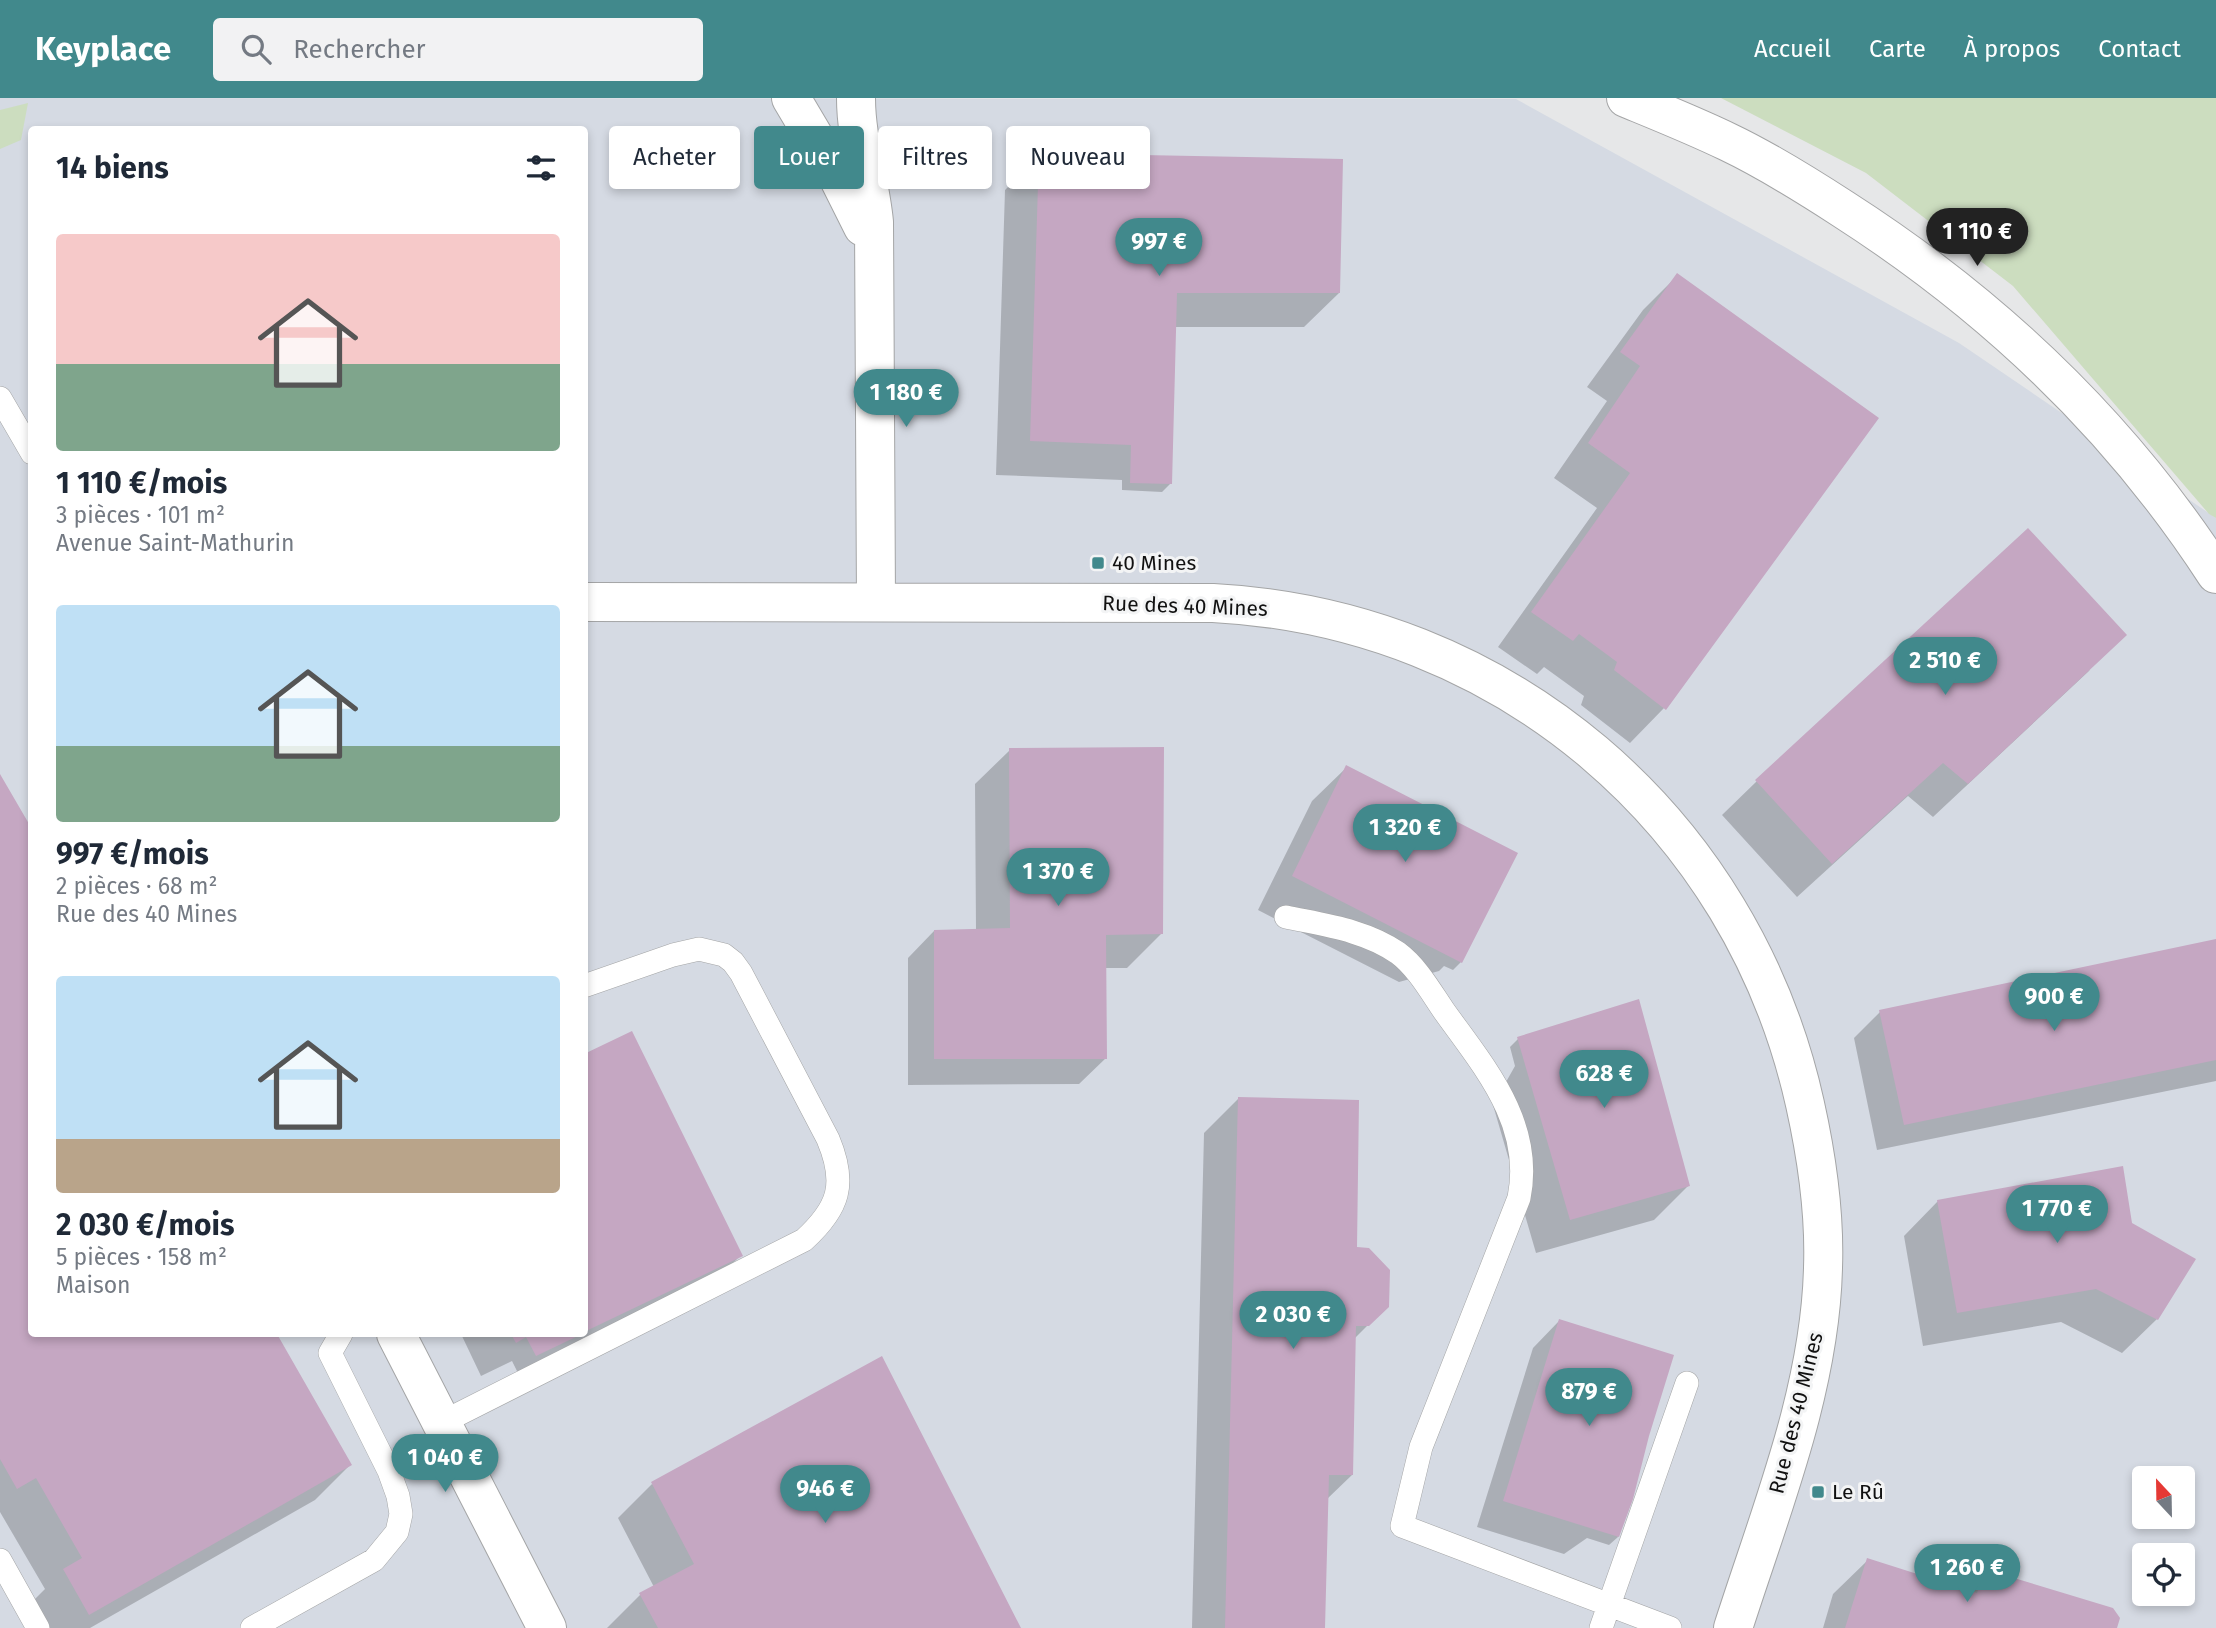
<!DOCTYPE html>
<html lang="fr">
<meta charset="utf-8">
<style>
:root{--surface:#fff;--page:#f2f2f3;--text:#1f2937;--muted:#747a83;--accent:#41898c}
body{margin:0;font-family:"Fira Sans",sans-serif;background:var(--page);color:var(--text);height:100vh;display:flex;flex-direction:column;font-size:26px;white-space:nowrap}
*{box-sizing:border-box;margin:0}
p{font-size:23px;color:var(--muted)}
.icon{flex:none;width:38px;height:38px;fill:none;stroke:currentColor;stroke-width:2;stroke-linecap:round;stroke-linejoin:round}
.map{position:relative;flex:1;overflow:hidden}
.details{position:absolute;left:28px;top:28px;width:560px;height:1211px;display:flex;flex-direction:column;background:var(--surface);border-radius:7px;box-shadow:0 4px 10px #0003}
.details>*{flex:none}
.top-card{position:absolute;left:609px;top:28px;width:665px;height:63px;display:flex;gap:14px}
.needle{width:46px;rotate:338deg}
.controls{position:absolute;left:2132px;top:1368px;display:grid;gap:14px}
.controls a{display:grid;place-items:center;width:63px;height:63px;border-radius:7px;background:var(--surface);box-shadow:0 4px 10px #0003;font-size:35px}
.price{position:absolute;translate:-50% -60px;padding:0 16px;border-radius:24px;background:var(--accent);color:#fff;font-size:23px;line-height:46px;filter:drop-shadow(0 2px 4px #0008)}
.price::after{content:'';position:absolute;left:50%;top:42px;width:21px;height:16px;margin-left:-10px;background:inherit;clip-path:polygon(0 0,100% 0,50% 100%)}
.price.current{background:#222;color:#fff}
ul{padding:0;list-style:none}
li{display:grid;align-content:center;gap:14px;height:371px;padding:0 28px}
li span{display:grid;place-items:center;height:217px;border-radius:7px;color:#555}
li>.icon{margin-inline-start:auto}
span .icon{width:126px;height:126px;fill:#fffc;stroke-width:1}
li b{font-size:30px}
h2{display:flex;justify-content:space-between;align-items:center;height:84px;padding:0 28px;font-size:30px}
.chip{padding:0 24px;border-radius:7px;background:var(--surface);box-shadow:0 4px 10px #0003;font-size:24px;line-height:63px}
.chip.current{background:var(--accent);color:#fff}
header{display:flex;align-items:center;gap:42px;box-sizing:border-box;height:98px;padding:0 35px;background:var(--accent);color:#fff}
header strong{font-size:33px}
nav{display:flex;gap:38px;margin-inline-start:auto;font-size:24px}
.search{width:490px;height:63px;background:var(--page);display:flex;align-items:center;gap:18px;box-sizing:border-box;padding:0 24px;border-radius:7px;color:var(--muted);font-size:26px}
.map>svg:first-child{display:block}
</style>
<header>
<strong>Keyplace</strong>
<div class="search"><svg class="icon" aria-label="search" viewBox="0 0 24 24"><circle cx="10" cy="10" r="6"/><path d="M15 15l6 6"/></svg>Rechercher</div>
<nav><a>Accueil</a><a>Carte</a><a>À propos</a><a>Contact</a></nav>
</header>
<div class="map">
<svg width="2216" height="1530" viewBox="0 0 2216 1530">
<rect width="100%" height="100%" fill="#e6e7e8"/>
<!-- built -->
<path fill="#d5dae3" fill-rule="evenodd" d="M0,0L1516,1L1959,245L2216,420V1530H0ZM32,32H584V1236H32ZM2144,1381H2182V1419H2144ZM2144,1458H2182V1496H2144Z"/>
<!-- green -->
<path fill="#ccddbf" d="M1721,0H2216V420L2209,416L2013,188L1866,75Z
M28,5L21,42L0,51V12Z"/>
<!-- shadow -->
<path fill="#0003" d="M1040,57L1339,195L1304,229H1174L1171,385L1162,394L1122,392V382L996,377L1005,92Z
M1677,178L1664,610L1630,645L1581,607L1584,598L1544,569L1537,576L1498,549L1597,410L1554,380L1607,303L1587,289L1643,212Z
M2090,572L1933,719L1908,698L1797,799L1722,717L1757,683Z
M1010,652L1162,835L1127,870H1104L1106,960L1079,986L908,987V860L934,833H976L975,686Z
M1347,669L1461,864L1453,872L1444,868L1439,873L1399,884L1258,812L1312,703Z
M0,679L32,1236H275L350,1367L315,1402L90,1530H43L29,1507L45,1491L0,1414Z
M2216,843V983L1877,1052L1854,940L1880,914Z
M1518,941L1688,1088L1654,1122L1536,1155L1493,1007L1515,968L1510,949Z
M584,958L740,1158L723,1175L518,1275L512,1263L481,1278L461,1236H584Z
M1238,1001L1355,1151L1387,1208L1354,1241L1352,1377L1326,1402L1323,1530H1192L1204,1035Z
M1938,1103L2131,1126L2157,1221L2122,1255L2061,1224L1923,1248L1904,1138Z
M1559,1223L1618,1439L1609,1447L1587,1440L1564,1456L1477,1429L1533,1250Z
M652,1386L1019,1530H607L640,1497L654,1489L618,1420Z
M1868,1462L1969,1495L1984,1480L2115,1530H1823L1833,1496Z"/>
<!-- building -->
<path fill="#c5a7c2" d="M1039,55L1343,61L1340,195H1177L1172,386L1130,385L1131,347L1030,343Z
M1677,175L1879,320L1666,612L1614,572L1617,564L1579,536L1573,543L1531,514L1630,375L1588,345L1640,268L1620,254Z
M2028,430L2127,537L1968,686L1943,665L1832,766L1755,682Z
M1164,649L1163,836L1106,837L1107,961H934V832L1010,830L1009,650Z
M1346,667L1518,755L1462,865L1292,778Z
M0,676L32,731V1236H277L352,1367L89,1517L63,1471L82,1460L36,1380L17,1391L0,1361Z
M2216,841V962L1904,1027L1879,912Z
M1639,901L1690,1088L1570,1122L1517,939Z
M632,933L743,1158L584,1234V956Z
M1238,999L1359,1002L1357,1149L1369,1150L1390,1172L1389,1209L1369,1228H1356L1353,1377H1329L1325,1530H1225Z
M2123,1068L2132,1125L2196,1161L2158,1222L2096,1191L1957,1215L1937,1102Z
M1559,1221L1674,1257L1649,1338L1633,1401L1619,1439L1503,1403Z
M511,1236H582L536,1258L526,1239L516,1245Z
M882,1258L1021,1530H658L639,1495L694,1466L651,1384Z
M1867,1460L1977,1495L1983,1478L1994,1474L2113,1510L2120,1520L2117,1530H1845Z"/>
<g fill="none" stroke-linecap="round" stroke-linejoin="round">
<defs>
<path id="lane" d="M0,300L32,355
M1286,819C1324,827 1365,832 1398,855C1417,869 1431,894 1444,913C1485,970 1534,1026 1519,1100L1421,1349L1402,1428L1670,1530
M441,1325L804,1142C839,1110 847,1086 828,1041L741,875L733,864L724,857L699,851L673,857L584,888
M0,1462L38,1530
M252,1530L374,1462L397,1434L401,1416L398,1398L389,1373L330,1255L341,1236
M1601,1530L1687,1285"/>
<path id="street" d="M791,0L839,81L863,129
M856,0C856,42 870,82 874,124L876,504
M584,504L1213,505C1503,520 1742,722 1805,1006C1817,1060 1825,1114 1823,1170C1820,1293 1770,1414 1733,1530
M396,1236L547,1530"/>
<path id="secondary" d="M1626,0C1660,14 1695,28 1728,44C1768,63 1806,87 1843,111C1991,206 2120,328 2216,476"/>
</defs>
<!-- lane casing -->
<use href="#lane" stroke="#a4a5a6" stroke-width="24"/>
<!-- street casing -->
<use href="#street" stroke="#a4a5a6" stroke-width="40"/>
<!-- secondary casing -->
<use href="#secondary" stroke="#a4a5a6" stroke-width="40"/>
<!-- lane -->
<use href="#lane" stroke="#fff" stroke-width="23"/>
<!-- street -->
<use href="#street" stroke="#fff" stroke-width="38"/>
<!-- secondary -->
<use href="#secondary" stroke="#fff" stroke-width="38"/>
</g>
<!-- markers -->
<g fill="#41898c" stroke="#f3f4f5" stroke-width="2.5">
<rect x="1091" y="458" width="14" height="14" rx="3.5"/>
<rect x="1811" y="1387" width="14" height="14" rx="3.5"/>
</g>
<g text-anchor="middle" stroke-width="6" stroke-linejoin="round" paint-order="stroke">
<!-- poi labels -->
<g font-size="21" fill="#111" stroke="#f3f4f5" text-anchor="start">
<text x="1112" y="472">40 Mines</text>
<text x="1832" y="1401">Le Rû</text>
</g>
<!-- street labels -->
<g font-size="21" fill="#111" stroke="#f3f4f5">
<text transform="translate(1185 508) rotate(2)" y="7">Rue des 40 Mines</text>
<text transform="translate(1796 1315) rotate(-76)" y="7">Rue des 40 Mines</text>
</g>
</g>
</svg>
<div class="controls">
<a><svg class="needle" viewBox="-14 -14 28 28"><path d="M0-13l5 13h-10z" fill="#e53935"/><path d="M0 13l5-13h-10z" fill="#747a83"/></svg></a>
<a><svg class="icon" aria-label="locate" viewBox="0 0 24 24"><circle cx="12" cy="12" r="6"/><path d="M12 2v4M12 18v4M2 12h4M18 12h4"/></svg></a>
</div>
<b class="price current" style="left:1977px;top:170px">1 110 €</b>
<b class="price" style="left:1159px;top:180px">997 €</b>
<b class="price" style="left:906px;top:331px">1 180 €</b>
<b class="price" style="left:1945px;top:599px">2 510 €</b>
<b class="price" style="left:1405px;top:766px">1 320 €</b>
<b class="price" style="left:1058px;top:810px">1 370 €</b>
<b class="price" style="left:2054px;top:935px">900 €</b>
<b class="price" style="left:1604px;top:1012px">628 €</b>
<b class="price" style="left:2057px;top:1147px">1 770 €</b>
<b class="price" style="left:1293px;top:1253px">2 030 €</b>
<b class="price" style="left:1589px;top:1330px">879 €</b>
<b class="price" style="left:445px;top:1396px">1 040 €</b>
<b class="price" style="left:825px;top:1427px">946 €</b>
<b class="price" style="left:1967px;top:1506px">1 260 €</b>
<div class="top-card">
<a class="chip">Acheter</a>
<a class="chip current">Louer</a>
<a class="chip">Filtres</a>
<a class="chip">Nouveau</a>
</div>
<section class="details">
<h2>14 biens<svg class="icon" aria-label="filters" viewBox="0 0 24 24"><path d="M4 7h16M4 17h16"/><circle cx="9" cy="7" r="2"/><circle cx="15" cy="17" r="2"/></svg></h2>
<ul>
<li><span style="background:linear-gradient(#f6c9c9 60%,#7fa58c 0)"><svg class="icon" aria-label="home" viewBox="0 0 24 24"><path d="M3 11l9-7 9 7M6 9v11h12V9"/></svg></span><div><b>1 110 €/mois</b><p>3 pièces · 101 m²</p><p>Avenue Saint-Mathurin</p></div></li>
<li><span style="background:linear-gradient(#bfe0f5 65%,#7fa58c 0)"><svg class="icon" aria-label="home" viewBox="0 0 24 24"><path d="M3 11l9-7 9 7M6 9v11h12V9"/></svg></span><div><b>997 €/mois</b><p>2 pièces · 68 m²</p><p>Rue des 40 Mines</p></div></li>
<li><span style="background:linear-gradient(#bfe0f5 75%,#b9a48a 0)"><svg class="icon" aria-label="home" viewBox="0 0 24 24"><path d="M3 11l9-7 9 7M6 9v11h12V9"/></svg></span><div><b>2 030 €/mois</b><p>5 pièces · 158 m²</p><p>Maison</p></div></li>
</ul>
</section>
</div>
